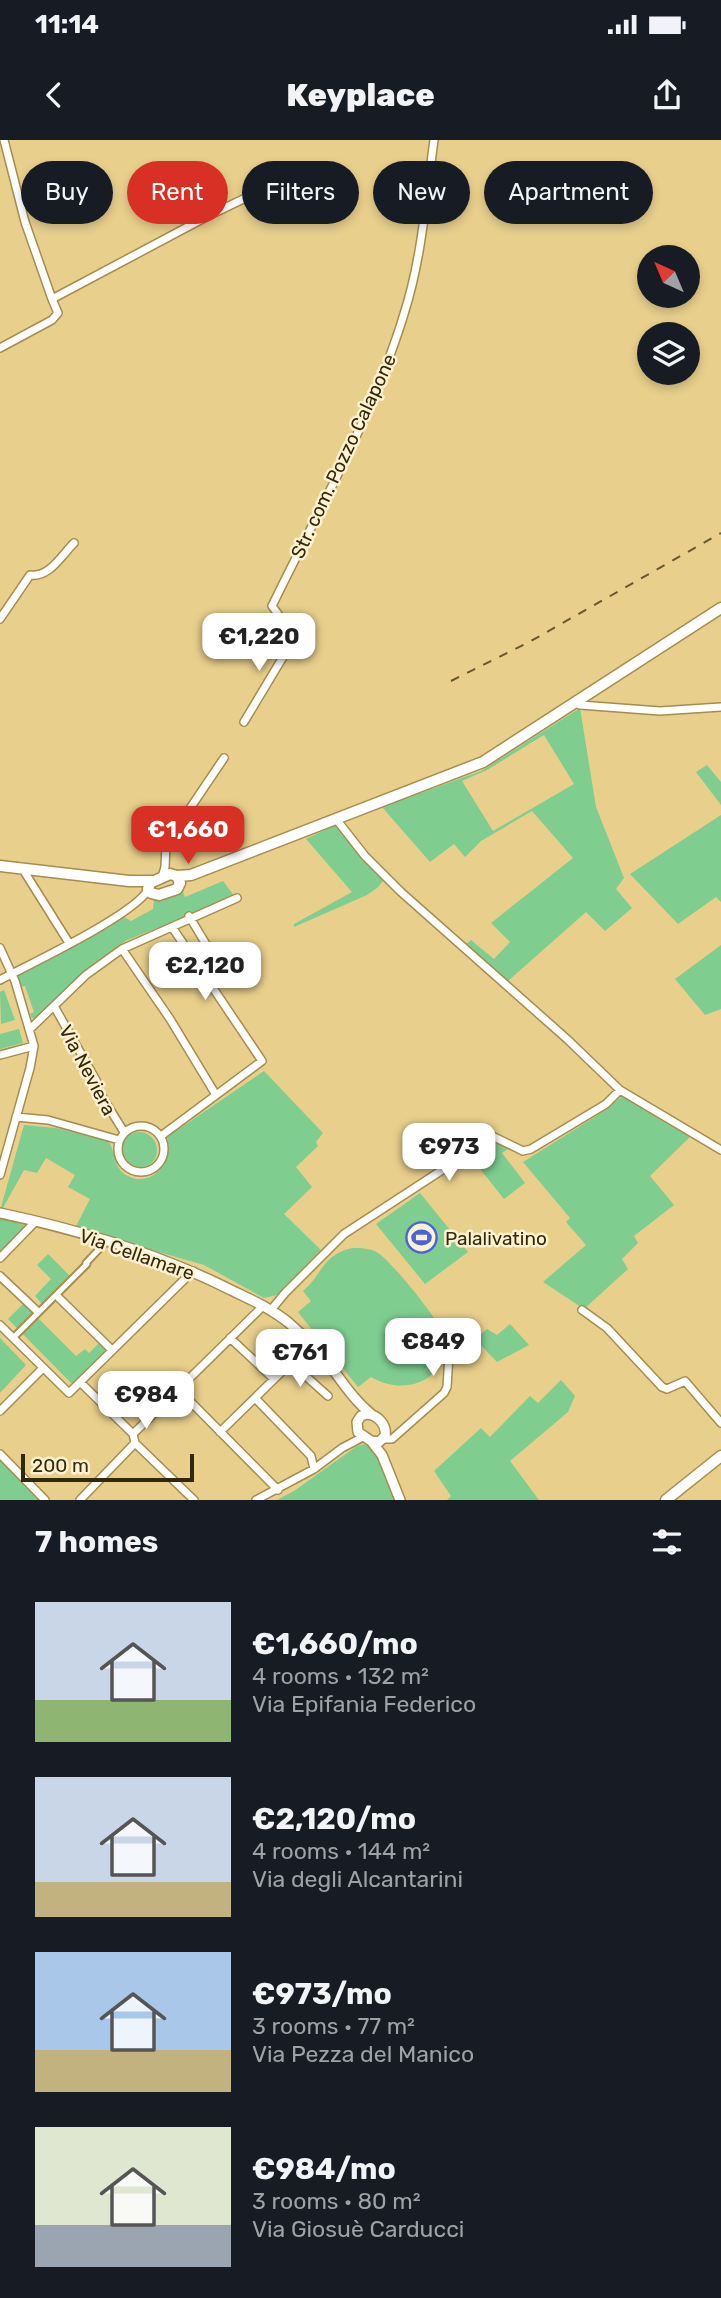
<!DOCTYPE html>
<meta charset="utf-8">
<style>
:root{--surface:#171b24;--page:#242831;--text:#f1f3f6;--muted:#9ea1a6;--accent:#d93025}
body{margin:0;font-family:Rubik,sans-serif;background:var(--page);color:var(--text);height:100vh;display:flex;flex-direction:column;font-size:26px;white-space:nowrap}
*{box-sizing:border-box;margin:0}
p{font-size:23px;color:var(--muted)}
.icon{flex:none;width:38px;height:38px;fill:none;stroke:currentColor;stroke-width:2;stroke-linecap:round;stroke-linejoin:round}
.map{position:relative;height:1360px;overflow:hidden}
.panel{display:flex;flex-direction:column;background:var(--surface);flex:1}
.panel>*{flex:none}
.hud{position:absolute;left:21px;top:21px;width:679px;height:63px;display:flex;gap:14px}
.needle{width:46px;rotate:316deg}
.tools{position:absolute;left:637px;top:105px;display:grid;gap:14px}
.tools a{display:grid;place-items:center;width:63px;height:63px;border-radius:50%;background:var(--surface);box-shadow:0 4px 10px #0003;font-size:35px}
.scale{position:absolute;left:21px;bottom:18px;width:173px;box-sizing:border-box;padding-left:7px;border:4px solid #32280c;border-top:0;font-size:19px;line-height:24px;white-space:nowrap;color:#32280c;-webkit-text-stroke:5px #fef1d0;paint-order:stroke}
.price{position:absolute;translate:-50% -60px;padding:0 16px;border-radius:14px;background:#fff;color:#222;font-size:23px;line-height:46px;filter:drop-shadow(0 2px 4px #0008)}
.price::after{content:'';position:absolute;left:50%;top:42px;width:21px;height:16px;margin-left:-10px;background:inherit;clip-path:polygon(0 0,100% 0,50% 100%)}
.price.on{background:var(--accent);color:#fff}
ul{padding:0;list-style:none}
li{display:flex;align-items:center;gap:21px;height:175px;padding:0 35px}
li span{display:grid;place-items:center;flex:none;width:196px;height:140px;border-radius:0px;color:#555}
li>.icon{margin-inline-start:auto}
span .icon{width:84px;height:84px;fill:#fffc;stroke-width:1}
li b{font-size:30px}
h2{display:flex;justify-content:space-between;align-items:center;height:84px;padding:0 35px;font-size:30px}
.chip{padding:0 24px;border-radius:32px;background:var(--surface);box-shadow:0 4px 10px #0003;font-size:24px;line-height:63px}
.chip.on{background:var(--accent);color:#fff}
.status{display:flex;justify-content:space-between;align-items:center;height:49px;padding:0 35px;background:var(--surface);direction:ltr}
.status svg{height:19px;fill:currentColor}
header{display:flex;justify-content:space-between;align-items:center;height:91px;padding:0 35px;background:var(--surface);font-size:32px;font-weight:800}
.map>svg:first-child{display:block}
</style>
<div class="status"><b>11:14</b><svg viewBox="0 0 49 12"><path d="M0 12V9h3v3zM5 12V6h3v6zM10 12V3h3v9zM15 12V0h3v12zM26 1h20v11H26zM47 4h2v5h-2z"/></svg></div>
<header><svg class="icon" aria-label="back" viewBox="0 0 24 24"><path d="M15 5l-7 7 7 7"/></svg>Keyplace<svg class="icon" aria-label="share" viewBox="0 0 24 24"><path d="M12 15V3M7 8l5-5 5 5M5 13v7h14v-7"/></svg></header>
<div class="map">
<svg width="721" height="1360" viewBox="0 0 721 1360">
<rect width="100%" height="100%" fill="#e8cf8c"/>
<!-- green -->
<path fill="#7fce90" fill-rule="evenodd" d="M580,568L596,667L624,738L616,749L632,768L605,791L586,772L507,842L465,805L471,800L494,819L510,802L491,783L573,718L532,671L481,701L465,717L454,704L430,722L382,667L481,631ZM544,595L574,644L493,691L462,641L487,630Z
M707,625L721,642V665L696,632Z
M721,675V762L716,757L678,784L630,734Z
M338,684L385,739L377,748L367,755L294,787V784L352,752L306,699Z
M223,741L235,757L127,800L79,836L36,879L32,878L30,874L34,872L25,846L20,847L17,839L20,832L70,809L124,777L131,781L153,769L154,760L174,755L182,749L185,757Z
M721,805V869L705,875L675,839Z
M4,850L15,880L1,884L0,852Z
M19,889L23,903L0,909V894Z
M264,931L323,993L316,1002L318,1006L296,1027L312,1047L284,1074L321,1110L277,1155L264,1158L204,1125L75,1088L90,1059L68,1047L75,1035L46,1018L37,1033L24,1030L3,1068L1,1067L24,985L56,988L108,1001C116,1012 113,1027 126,1035C152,1050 174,1021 167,997Z
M625,954L693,994L650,1036L674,1065L634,1096L638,1103L622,1119L628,1129L584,1169L543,1142L586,1105L566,1082L570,1078L523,1022L601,973Z
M121 1010a18 18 0 1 1 36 0a18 18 0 1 1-36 0Z
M488,999H495L511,1007L502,1013L525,1043L504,1059L469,1015Z
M420,1053L468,1112L425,1144L376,1084Z
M0,1078L25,1085L0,1113Z
M352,1108C361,1108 370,1108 378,1113C392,1122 439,1180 443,1194C453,1239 406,1258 371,1237L358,1247L298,1172L311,1161L303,1151C323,1134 322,1115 352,1108Z
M48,1114L75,1141L38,1178L76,1216L85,1209L89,1213L99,1203L106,1210L72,1244L8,1179L24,1163L35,1174L43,1165L35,1156L51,1139L37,1125Z
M510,1184L529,1205L497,1222L475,1199L487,1189L497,1195Z
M0,1198L26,1225L0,1253Z
M561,1240L575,1256L568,1272L510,1321L539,1360H447L451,1356L434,1331L481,1288L490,1297L530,1256L538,1263Z
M365,1304L375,1312L396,1360H277L294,1351L357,1306Z
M0,1319L40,1360H0Z"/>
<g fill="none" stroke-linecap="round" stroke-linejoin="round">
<defs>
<path id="pedestrian" d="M13,1198L87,1124L86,1123L106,1102"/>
<path id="minor" d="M4,0L25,82L52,159
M0,208L52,180L58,173L52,159L210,75L306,29
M0,479L30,435C49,438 61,416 74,403
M576,563L580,565L660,571L721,567
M244,582L295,497L272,466C318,371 373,276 404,174C422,118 426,58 434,0
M336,679L365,716L401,752L567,899L620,950L721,1010
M22,728L69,803
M162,737L165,727L166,704L224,618
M189,776L224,834
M0,808L15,841L34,906L30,928L0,1035
M122,809L170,879L216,955
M0,840C32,823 132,776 148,750
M54,866L97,942L98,950L124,992
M30,889L86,835L122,809L237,758
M0,915L34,906
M16,977L48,980L119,1000
M118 1009a23 23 0 1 1 46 0a23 23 0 1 1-46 0Z
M161,996L262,921L172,787
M0,1118L36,1081
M0,1136L37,1171
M59,1158L112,1210
M271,1170L285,1153L344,1094L456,1021L462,1013L487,996L490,995L523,1011L531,1009L606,964L620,950
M582,1170L607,1188L662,1247L667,1249L685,1241L721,1283
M0,1185L69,1253L193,1131
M230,1198L274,1239
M291,1223L328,1256
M80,1242L133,1294L135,1303L194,1360
M178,1249L278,1350
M255,1258L311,1316L314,1329
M0,1271L43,1228
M220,1292L311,1203
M133,1294L263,1166
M383,1299H392L444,1253L447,1247L449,1215L472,1195
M0,1314L45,1360
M80,1360L135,1303
M256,1360L314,1329L342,1308L363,1297"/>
<path id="tertiary" d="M0,1073C80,1090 160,1114 233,1151C252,1160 272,1169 289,1183C299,1192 310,1202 320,1213C337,1233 350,1257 371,1274
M367,1274C378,1275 387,1285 385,1296L379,1302L371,1301L358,1292L357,1282L361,1276Z
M371,1301L382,1315L400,1360"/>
<path id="secondary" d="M0,726L129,741H153
M170,734L177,736L180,743L177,749L159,755L151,753L148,749L150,743Z
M177,736L191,735L483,622L721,468
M666,1360L721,1316"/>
</defs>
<!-- pedestrian casing -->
<use href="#pedestrian" stroke="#a58d4c" stroke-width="9"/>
<!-- minor casing -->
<use href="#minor" stroke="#a58d4c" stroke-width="10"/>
<!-- tertiary casing -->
<use href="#tertiary" stroke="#a58d4c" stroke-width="12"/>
<!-- secondary casing -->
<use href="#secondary" stroke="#a58d4c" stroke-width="13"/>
<!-- pedestrian -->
<use href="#pedestrian" stroke="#fff" stroke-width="5"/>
<!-- minor -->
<use href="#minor" stroke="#fff" stroke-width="7"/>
<!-- tertiary -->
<use href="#tertiary" stroke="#fff" stroke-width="9"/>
<!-- secondary -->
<use href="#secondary" stroke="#fff" stroke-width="10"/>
<!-- rail -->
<path stroke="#665831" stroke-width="2" stroke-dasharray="9 9" stroke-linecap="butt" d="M451,541L531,501L721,393"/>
</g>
<!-- icons -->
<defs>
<symbol id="stadium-ring" viewBox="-11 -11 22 22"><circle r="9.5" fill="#fef1d0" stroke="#4963d8" stroke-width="1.5"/><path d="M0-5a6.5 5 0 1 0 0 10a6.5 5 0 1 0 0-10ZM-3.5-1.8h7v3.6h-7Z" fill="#4963d8"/></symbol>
</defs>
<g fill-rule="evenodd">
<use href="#stadium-ring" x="404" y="1080" width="35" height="35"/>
</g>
<g text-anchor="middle" stroke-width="5" stroke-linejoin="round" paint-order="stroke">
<!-- street labels -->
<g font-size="19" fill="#32280c" stroke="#fef1d0">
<text transform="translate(343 316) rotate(-65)" y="7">Str. com. Pozzo Calapone</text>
<text transform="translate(88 930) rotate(62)" y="7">Via Neviera</text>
<text transform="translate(137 1114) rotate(19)" y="7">Via Cellamare</text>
</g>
<!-- poi labels -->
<g font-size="19" fill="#32280c" stroke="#fef1d0" text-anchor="start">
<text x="445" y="1105">Palalivatino</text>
</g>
</g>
</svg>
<div class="tools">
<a><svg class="needle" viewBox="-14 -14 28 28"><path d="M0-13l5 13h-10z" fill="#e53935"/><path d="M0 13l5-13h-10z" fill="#9ea1a6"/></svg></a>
<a><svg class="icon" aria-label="layers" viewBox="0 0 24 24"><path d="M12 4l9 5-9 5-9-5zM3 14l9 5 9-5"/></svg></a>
</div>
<div class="scale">200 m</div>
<b class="price" style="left:259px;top:533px">€1,220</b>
<b class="price on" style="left:188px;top:726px">€1,660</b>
<b class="price" style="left:205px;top:862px">€2,120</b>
<b class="price" style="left:449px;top:1043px">€973</b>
<b class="price" style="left:433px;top:1238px">€849</b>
<b class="price" style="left:300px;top:1249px">€761</b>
<b class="price" style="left:146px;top:1291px">€984</b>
<div class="hud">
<a class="chip">Buy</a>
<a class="chip on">Rent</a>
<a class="chip">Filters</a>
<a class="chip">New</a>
<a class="chip">Apartment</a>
</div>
</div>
<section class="panel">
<h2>7 homes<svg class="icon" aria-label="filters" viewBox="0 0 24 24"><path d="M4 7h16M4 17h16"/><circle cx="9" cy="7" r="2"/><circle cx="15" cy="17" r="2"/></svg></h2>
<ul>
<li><span style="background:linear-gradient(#c9d6e8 70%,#8fb573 0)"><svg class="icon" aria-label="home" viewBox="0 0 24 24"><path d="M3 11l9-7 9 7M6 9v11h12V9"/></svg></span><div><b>€1,660/mo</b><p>4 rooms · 132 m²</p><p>Via Epifania Federico</p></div></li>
<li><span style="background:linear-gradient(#c9d6e8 75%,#c2b280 0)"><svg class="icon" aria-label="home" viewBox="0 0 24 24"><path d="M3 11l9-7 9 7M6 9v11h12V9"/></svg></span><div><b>€2,120/mo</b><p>4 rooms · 144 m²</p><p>Via degli Alcantarini</p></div></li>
<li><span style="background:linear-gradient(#a9c7e8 70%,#c2b280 0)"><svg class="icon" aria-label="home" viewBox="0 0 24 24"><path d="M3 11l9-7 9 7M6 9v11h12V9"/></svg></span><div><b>€973/mo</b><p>3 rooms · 77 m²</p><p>Via Pezza del Manico</p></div></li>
<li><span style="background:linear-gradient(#dfe7d0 70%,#9aa5b1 0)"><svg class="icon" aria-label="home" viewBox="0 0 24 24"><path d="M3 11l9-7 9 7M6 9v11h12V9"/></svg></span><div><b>€984/mo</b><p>3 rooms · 80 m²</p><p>Via Giosuè Carducci</p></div></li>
</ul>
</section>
